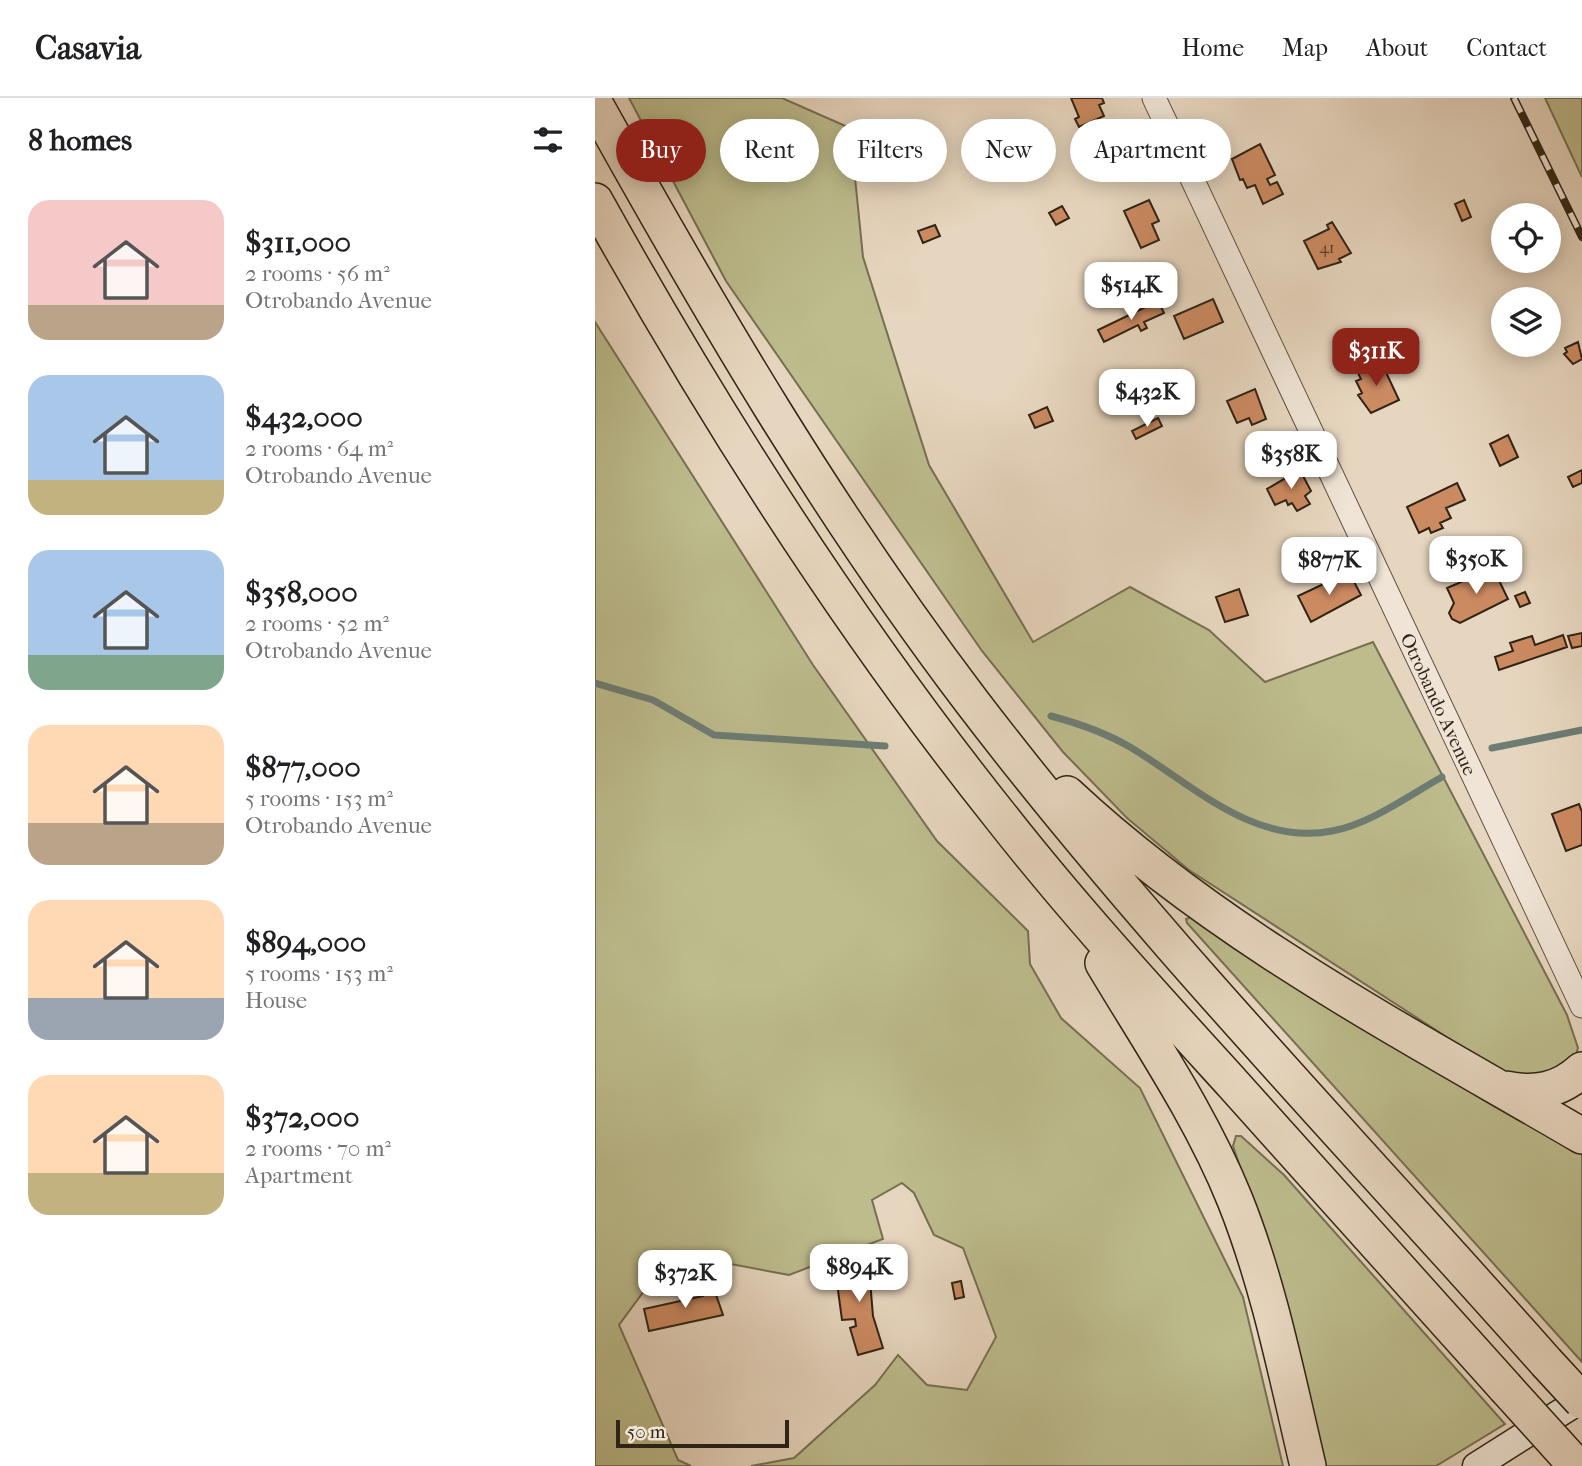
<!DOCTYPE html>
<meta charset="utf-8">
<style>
:root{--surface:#fff;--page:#f6f6f6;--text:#202124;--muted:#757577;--line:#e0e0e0;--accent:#8f2418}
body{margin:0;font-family:"IM FELL French Canon",serif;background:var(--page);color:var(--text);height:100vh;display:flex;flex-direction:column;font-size:26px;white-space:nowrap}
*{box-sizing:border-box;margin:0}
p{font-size:23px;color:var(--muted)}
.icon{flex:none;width:38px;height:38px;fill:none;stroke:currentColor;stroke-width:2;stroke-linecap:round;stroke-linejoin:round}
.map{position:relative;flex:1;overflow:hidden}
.side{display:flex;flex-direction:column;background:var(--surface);width:595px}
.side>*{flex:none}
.guide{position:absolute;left:21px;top:21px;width:665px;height:63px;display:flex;gap:14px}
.tools{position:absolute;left:896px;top:105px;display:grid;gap:14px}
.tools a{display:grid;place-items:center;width:70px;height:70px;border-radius:50%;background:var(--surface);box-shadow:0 4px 18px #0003;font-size:35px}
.scale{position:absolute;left:21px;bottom:18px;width:173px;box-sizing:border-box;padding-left:7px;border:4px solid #2f2416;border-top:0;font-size:19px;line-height:24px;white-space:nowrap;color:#2f2416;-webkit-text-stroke:5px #efe4d5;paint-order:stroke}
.price{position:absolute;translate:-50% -60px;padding:0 16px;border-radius:14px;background:#fff;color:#222;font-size:23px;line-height:46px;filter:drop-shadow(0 2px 4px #0008)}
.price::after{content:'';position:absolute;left:50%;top:42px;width:21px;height:16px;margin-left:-10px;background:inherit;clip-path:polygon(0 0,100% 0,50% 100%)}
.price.current{background:var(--accent);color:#fff}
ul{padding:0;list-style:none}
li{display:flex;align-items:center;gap:21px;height:175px;padding:0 28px}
li span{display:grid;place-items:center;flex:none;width:196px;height:140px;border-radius:21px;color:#555}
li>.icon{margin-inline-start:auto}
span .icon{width:84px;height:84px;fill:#fffc;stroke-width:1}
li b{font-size:30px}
h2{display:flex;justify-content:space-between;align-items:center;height:84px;padding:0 28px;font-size:30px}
.tag{padding:0 24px;border-radius:32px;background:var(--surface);box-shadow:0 4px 18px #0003;font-size:24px;line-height:63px}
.tag.current{background:var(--accent);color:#fff}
header{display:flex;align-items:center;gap:42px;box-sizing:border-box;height:98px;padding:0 35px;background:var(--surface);border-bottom:2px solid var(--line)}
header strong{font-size:33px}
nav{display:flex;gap:38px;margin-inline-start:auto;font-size:24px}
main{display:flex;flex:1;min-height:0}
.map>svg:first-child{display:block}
</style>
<header>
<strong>Casavia</strong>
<nav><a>Home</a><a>Map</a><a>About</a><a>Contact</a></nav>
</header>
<main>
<section class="side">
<h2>8 homes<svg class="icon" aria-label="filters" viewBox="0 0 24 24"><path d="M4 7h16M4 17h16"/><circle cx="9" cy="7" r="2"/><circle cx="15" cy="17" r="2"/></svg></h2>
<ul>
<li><span style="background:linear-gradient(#f6c9c9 75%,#b9a48a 0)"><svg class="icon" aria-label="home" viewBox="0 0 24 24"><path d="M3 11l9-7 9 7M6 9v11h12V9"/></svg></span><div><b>$311,000</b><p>2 rooms · 56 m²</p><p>Otrobando Avenue</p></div></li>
<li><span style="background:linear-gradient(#a9c7e8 75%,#c2b280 0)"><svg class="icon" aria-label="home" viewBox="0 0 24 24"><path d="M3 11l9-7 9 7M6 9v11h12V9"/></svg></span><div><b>$432,000</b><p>2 rooms · 64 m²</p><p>Otrobando Avenue</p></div></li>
<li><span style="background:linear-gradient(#a9c7e8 75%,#7fa58c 0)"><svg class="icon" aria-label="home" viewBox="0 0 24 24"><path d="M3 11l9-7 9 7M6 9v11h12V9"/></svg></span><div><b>$358,000</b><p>2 rooms · 52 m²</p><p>Otrobando Avenue</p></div></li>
<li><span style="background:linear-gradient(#ffd9b3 70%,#b9a48a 0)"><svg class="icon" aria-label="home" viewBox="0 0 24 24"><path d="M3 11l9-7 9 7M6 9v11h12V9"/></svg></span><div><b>$877,000</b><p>5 rooms · 153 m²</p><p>Otrobando Avenue</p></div></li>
<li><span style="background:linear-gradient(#ffd9b3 70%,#9aa5b1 0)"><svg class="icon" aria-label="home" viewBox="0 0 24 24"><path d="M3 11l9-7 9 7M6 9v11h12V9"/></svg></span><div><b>$894,000</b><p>5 rooms · 153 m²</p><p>House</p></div></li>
<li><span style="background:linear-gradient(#ffd9b3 70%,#c2b280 0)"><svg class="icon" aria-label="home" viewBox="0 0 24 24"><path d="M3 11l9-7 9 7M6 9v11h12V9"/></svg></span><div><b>$372,000</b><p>2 rooms · 70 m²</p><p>Apartment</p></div></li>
</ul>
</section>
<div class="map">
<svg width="987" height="1368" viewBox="0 0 987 1368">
<rect width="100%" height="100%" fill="#e7d6bf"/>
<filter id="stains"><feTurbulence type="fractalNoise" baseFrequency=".00286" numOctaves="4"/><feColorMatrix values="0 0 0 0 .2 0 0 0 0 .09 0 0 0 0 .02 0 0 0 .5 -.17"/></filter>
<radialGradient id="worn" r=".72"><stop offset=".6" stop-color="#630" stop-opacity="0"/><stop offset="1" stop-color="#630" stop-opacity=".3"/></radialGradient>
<!-- green -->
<path fill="#bdbc8d" stroke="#767052" stroke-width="2" d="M34,0H187L255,30L268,159L334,367L438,544L535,489L614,532L670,584L778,544L972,917L983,950L978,967L937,983L901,971L594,772L532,720L468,654L387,553L131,183Z
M950,0H987V79Z
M0,224L218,567L342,743L433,833L435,866L466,920L545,990L648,1199L688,1368H156L199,1360L280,1287L303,1257L332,1287L372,1292L401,1239L368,1150L339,1137L319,1095L307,1085L277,1102L288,1141L194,1177L77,1155L24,1227L83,1362L96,1368H0Z
M596,819L715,899L987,1051V1264L592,825L591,821Z
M641,1038H646L689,1077L910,1326L841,1368H730L671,1145L638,1048Z"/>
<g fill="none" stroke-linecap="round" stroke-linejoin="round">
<!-- stream -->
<path stroke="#6d7d74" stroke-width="7" d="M0,585L58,602L119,637L290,648
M456,618C482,625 511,635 535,649C597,686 658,748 737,733C775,726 813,698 847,679
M897,650L987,632"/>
</g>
<!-- building -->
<path fill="#cc8a61" stroke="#2f2416" stroke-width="2" d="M476,0H507L509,5L504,7L509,18L484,29L480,21L484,19Z
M665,46L680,77L672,81L675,87L682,84L688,96L668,106L660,87L652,90L648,81L645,82L637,61Z
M554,102L564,123L557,126L564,142L546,150L529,113Z
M869,102L876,119L867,123L860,106Z
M467,108L474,120L461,127L454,115Z
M737,124L756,155L744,161L746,164L723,171L709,143L734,131L732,127Z
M340,127L345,138L328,145L323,133Z
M618,201L628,224L589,241L579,218Z
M563,203L569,215L549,224L552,230L546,233L543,227L509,244L503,232Z
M983,244L987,261L978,266L969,256L972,254L970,250Z
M781,264L785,272L789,270L804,302L776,315L763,297L767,295L761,283L766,281L762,273Z
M660,291L671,321L657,327L654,320L642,325L632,303Z
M452,309L458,323L440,330L434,317Z
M563,320L567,328L541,341L537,333Z
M913,337L923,359L905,368L895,346Z
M987,372V385L978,389L973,379Z
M701,374H706L716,393L710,398L715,406L702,413L697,405L693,407L691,402L680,407L672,391Z
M862,385L870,402L851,410L856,420L845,425L848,430L836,435L834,430L824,435L812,409Z
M898,470L913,501L865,525L857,521L854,515L859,505L852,490Z
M754,474L766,497L716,524L703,498Z
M644,491L653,517L630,524L621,499Z
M930,494L935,505L925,509L920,498Z
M987,535V548L977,550L973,538Z
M968,537L972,549L904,572L900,559L918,553L915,545L937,538L940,547Z
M984,706L987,714V747L971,753L957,716Z
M281,1163L284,1181L275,1182L278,1218L288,1250L263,1257L255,1230L261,1228L260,1221L247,1222L240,1170Z
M366,1183L369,1199L360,1201L357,1185Z
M117,1185L128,1217L54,1233L49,1211L108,1198L105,1187Z"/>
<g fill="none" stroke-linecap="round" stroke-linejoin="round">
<defs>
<path id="tertiary" d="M559,0L987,908"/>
<path id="secondary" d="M881,1368L987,1301"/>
<path id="motorway" d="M0,6C115,213 234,416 377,604C554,836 758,1046 951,1264
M0,103C120,319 252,526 406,719C479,812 559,899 638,986C729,1087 819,1188 910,1289
M472,696C624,838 809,934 987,1038
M508,865C554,942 606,1018 640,1102C674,1187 692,1279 713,1368
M910,991C940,997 964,993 987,972"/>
</defs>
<!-- tertiary casing -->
<use href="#tertiary" stroke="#5d5040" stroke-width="25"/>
<!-- secondary casing -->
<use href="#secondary" stroke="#2f2416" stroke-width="29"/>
<!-- motorway casing -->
<use href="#motorway" stroke="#2f2416" stroke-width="38"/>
<!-- tertiary -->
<use href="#tertiary" stroke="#efe4d5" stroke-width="23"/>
<!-- secondary -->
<use href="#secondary" stroke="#efe4d5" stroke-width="26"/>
<!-- motorway -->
<use href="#motorway" stroke="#e7d6bf" stroke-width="35"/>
<defs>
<path id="rail" d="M919,0L987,139"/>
</defs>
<!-- rail casing -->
<use href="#rail" stroke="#2f2416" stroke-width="8"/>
<!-- rail -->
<use href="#rail" stroke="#efe4d5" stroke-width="5" stroke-dasharray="16" stroke-linecap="butt"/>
<defs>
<path id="motorway-bridge" d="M951,1264L987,1303
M910,1289L976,1362"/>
</defs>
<!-- motorway-bridge casing -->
<use href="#motorway-bridge" stroke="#2f2416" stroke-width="38" stroke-linecap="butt"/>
<!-- motorway-bridge -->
<use href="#motorway-bridge" stroke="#e7d6bf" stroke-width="35"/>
</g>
<g text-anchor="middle" stroke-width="7" stroke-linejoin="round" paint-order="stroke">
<!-- number labels -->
<g font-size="16" fill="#563e29">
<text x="732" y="155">41</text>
</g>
<!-- street labels -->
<g font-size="19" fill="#2f2416" stroke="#efe4d5">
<text transform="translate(844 606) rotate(65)" y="7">Otrobando Avenue</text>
</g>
</g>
<rect width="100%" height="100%" filter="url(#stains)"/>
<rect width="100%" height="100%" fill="url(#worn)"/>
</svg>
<div class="tools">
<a><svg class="icon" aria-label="locate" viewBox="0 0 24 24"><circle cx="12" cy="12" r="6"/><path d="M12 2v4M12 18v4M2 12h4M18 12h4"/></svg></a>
<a><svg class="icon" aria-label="layers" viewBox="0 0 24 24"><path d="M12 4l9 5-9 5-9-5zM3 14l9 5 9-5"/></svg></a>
</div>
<div class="scale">50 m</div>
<b class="price" style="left:536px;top:224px">$514K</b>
<b class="price current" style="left:781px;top:290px">$311K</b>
<b class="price" style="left:552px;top:331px">$432K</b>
<b class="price" style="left:696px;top:393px">$358K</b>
<b class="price" style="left:881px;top:498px">$350K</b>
<b class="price" style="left:734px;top:499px">$877K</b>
<b class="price" style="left:264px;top:1206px">$894K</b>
<b class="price" style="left:90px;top:1212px">$372K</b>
<div class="guide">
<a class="tag current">Buy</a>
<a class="tag">Rent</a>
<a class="tag">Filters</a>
<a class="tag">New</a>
<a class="tag">Apartment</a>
</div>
</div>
</main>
